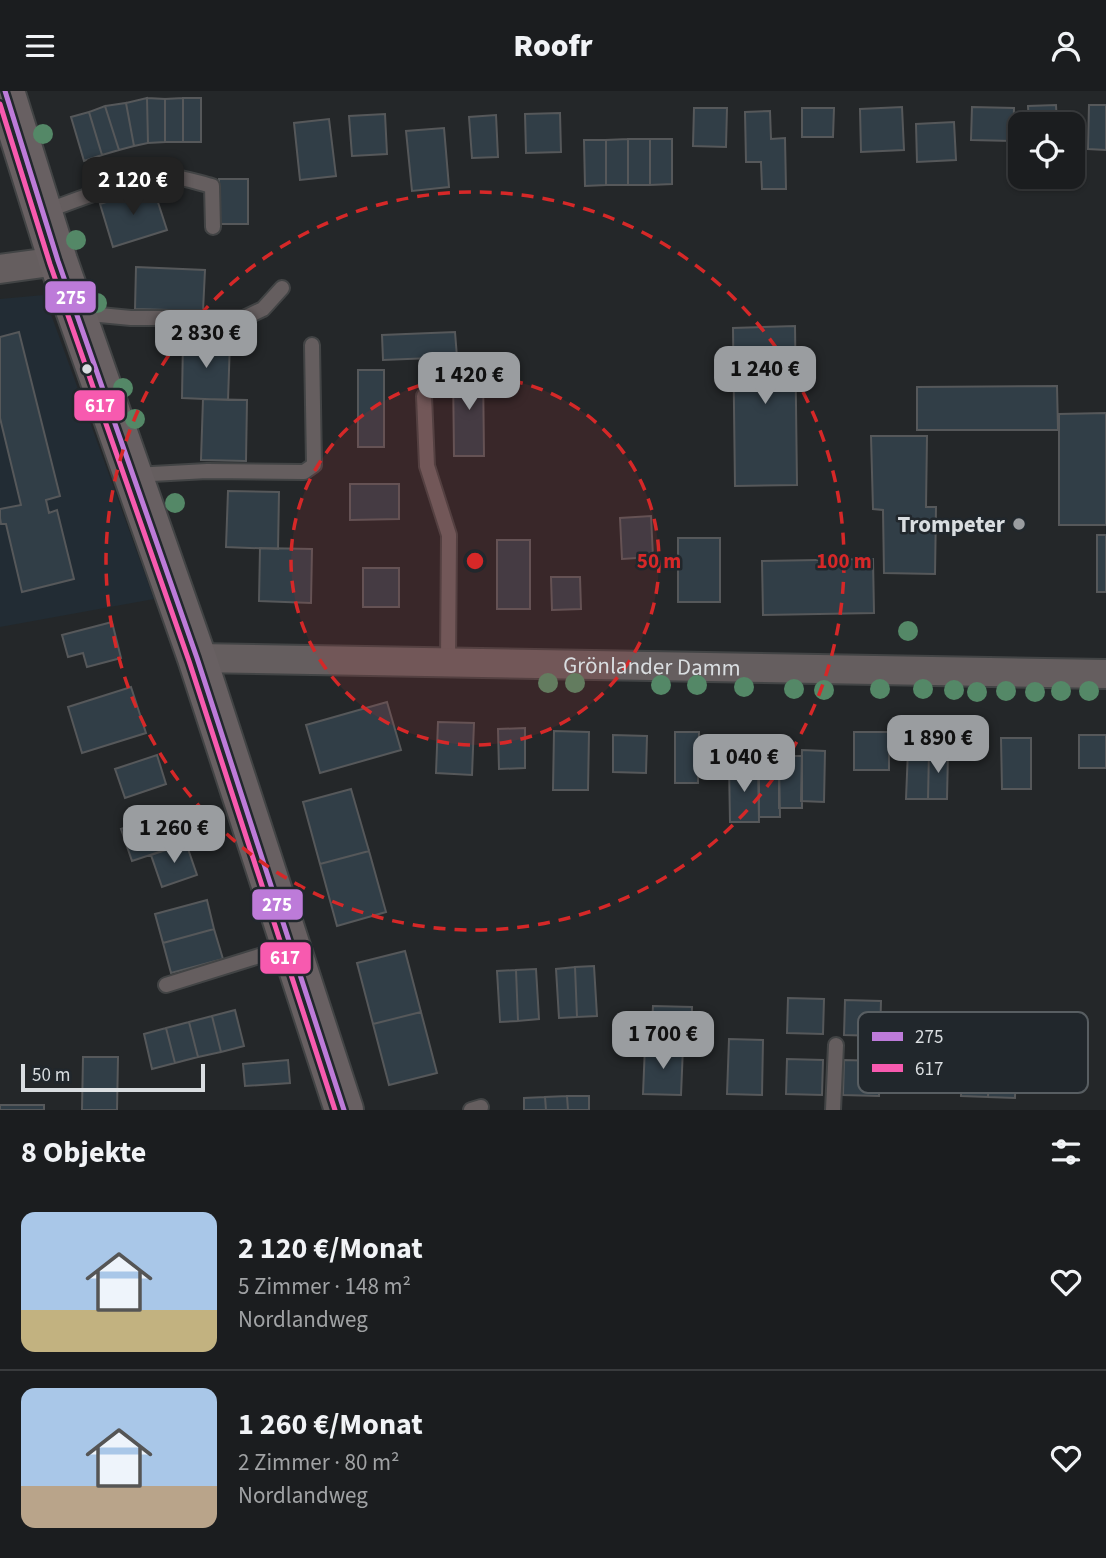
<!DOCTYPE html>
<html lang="de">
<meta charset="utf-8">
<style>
:root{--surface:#1b1d1f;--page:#282a2c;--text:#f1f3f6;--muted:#a0a2a4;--line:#393b3d;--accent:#9a9da0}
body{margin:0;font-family:"Source Sans 3",sans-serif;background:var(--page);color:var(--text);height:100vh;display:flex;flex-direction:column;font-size:26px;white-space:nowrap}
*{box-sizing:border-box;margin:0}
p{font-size:23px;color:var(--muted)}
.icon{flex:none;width:38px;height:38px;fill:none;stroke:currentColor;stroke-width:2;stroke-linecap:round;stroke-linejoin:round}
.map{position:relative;height:1019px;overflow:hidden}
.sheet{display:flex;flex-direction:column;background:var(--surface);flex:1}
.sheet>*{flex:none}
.tools{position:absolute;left:1008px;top:21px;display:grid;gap:14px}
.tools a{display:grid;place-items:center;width:77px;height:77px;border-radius:14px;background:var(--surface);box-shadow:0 2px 5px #0004,0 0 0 2px var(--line);font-size:35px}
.scale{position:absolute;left:21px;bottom:18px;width:184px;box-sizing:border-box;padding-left:7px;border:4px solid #d9dde0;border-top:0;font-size:19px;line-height:24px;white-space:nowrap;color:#d9dde0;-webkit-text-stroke:5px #21272c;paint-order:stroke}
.price{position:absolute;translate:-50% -60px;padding:0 16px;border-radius:14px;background:var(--accent);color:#111;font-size:23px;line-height:46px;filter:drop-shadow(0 2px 4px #0008)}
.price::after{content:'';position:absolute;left:50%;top:42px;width:21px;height:16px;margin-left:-10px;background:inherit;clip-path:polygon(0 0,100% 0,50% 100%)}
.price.active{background:#222;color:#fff}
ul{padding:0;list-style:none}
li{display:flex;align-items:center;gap:21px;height:175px;padding:0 21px}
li+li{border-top:2px solid var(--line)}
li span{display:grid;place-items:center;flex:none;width:196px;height:140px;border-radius:14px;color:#555}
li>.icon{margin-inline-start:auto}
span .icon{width:84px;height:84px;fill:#fffc;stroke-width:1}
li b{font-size:30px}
h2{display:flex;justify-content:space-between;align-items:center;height:84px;padding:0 21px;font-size:30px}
header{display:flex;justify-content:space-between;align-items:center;height:91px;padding:0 21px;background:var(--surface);font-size:32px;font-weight:800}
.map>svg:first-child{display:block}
</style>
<header><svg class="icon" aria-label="menu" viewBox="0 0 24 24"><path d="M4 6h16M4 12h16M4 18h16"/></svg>Roofr<svg class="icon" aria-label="person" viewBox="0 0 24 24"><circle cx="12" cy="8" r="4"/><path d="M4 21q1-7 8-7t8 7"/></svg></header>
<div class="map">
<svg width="1106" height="1019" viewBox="0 0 1106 1019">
<rect width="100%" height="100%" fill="#242729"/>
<!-- built -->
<path fill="#222c34" d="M44,204L154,508L0,536V208Z"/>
<!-- building -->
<path fill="#313e47" stroke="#56585a" stroke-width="2" d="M147,7L165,8V51L148,52Z
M147,7L148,52L134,55L126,12Z
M183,7H201V51H183Z
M183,7V51H165V8Z
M126,12L134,55L119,59L105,15Z
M1056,14L1057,33H1029L1028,15Z
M1089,14H1106V59L1088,58Z
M105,15L119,59L102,64L89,21Z
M902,16L904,59L861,61L860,18Z
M972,16L1014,17L1013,50L971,49Z
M694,17H727L726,56L693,55Z
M802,17H834L833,46H802Z
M770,20L771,48L785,47L786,98H762L761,71H746L745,21Z
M89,21L102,64L84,70L71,26Z
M560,22L561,61L526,62L525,23Z
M385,23L387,63L352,65L349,25Z
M496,24L498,66L472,67L469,26Z
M329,28L336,85L300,89L294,32Z
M954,31L956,69L917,71L916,33Z
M444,37L449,96L412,100L406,40Z
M628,48H650V94H628Z
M628,48V94H606V49Z
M650,48H672V93L650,94Z
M584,49H606V94L585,95Z
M219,88H248V133H218Z
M153,96L167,139L113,156L100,113Z
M136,176L205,179L203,220L135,218Z
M795,235L797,394L735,395L733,237Z
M19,241L60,405L46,409L49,422L57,419L74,488L22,501L6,433H1L0,427V418L21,414L0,327V246Z
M455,241L457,266L383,269L382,244Z
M183,249L230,250L228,309L182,307Z
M483,277L484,365H454L453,278Z
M358,279H384V356H358Z
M1057,295L1058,339H917V296Z
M203,308L247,309L246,370L201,369Z
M1106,322V434H1059V323Z
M871,345H927L926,416H936L935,483L884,482L883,419L873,418Z
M350,393H399V428L350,429Z
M228,400L279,401L278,458L226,456Z
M651,425L653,466L622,468L620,427Z
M1097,444H1106V501H1097Z
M678,447H720V511H678Z
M497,449H530V518H497Z
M260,457L312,458L311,512L259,510Z
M873,468L874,522L763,524L762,470Z
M363,477H399V516H363Z
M551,486H580L581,518L552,519Z
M112,531L121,567L87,576L83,562L68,566L62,544Z
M131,596L146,642L82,662L68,616Z
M387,611L401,659L320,682L306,634Z
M438,631L474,632L472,684L436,682Z
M525,637V677L499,678L498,638Z
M554,640L589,641L588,699H553Z
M675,641H699L698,692H675Z
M854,641H889V679H854Z
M613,644L647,645L646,682L613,681Z
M1079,644H1106V677H1079Z
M1001,647H1031V698H1002Z
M802,659L825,660L824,711L801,710Z
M908,659L929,660L928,708H906Z
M929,660H948L947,708H928Z
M157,664L166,693L125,707L115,678Z
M779,665H802V717H779Z
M759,670L779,671L780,726H759Z
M729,674H758L759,731H730Z
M351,698L369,760L320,773L303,711Z
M175,720L186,752L132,770L121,738Z
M186,752L197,784L162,796L151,764Z
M369,760L386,821L337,835L320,773Z
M207,809L214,838L163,852L155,823Z
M214,838L223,868L171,882L163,852Z
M405,860L421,921L373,933L357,872Z
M594,875L597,925L577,926L575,876Z
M575,876L577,926L559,927L556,878Z
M536,878L539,928L518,930L516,879Z
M516,879L518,930L500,931L497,880Z
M788,907L824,908L823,943L787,942Z
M845,909L881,910L880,945L844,944Z
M653,915L692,916L691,956L651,955Z
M235,919L244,955L221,961L212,925Z
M421,921L437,982L389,994L373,933Z
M212,925L221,961L198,966L189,931Z
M189,931L198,966L175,972L166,937Z
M166,937L175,972L152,978L144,943Z
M729,948L763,949L762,1004L727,1003Z
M645,955L683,956L681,1004L643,1003Z
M963,965L990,966L988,1006L961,1005Z
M83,966H118L117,1019H82Z
M990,966L1016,967L1015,1007L988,1006Z
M787,968L823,969L822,1004L786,1003Z
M288,969L290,992L245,995L243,973Z
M844,969L880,970L879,1005L843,1004Z
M567,1005H589V1019H568Z
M567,1005L568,1019H546L545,1006Z
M545,1006L546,1019H524V1007Z
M0,1014H44V1019H0Z"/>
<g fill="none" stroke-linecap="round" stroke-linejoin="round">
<defs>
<path id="lane" d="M44,121C78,108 134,86 170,86C184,86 199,92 212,95L213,136
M79,222L131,227H244L263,218L282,197
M424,305L427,375L449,444L448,572
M134,384L207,380L304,381L314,374L312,254
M166,894L288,856
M471,1019L481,1016
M833,1019L836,954"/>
<g id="street">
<path d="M0,178L58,170"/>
<path id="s1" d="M197,567L1106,583"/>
</g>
<path id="secondary" d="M5,0L58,170L197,567L344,1019"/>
</defs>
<!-- lane casing -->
<use href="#lane" stroke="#424445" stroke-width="18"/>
<!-- street casing -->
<use href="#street" stroke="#424445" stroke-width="32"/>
<!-- secondary casing -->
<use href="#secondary" stroke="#424445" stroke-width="42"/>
<!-- lane -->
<use href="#lane" stroke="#655e5f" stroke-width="14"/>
<!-- street -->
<use href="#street" stroke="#655e5f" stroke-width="28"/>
<!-- secondary -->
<use href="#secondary" stroke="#686062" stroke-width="38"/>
<defs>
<path id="bus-1" d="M5,0L58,170L197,567L344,1019"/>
<path id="bus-2" d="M0,13L50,173L189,570L335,1019"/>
</defs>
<!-- bus-1 casing -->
<use href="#bus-1" stroke="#21272c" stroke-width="10"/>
<!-- bus-2 casing -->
<use href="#bus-2" stroke="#21272c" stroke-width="10"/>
<!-- bus-1 -->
<use href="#bus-1" stroke="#bd7bd9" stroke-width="5"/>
<!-- bus-2 -->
<use href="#bus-2" stroke="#f75aaf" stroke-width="5"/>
</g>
<!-- trees -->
<g fill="#548867">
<circle cx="43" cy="43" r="10"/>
<circle cx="76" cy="149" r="10"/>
<circle cx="97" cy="212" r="10"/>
<circle cx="123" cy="297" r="10"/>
<circle cx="135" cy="328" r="10"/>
<circle cx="175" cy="412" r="10"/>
<circle cx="908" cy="540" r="10"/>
<circle cx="548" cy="592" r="10"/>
<circle cx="575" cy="592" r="10"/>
<circle cx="661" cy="594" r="10"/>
<circle cx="697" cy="594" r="10"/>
<circle cx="744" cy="596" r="10"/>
<circle cx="794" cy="598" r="10"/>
<circle cx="880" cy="598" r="10"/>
<circle cx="923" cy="598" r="10"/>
<circle cx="824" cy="599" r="10"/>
<circle cx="954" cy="599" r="10"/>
<circle cx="1006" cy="600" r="10"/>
<circle cx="1061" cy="600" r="10"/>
<circle cx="1089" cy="600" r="10"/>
<circle cx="977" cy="601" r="10"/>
<circle cx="1035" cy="601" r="10"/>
</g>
<!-- distance rings -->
<circle cx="475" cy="470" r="184" fill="#d62828" fill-opacity=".12"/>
<g fill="none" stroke="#d62828" stroke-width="3.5" stroke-dasharray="12 9">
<circle cx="475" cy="470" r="184"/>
<circle cx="475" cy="470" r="369"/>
</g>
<!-- markers -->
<circle fill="#d9dde0" stroke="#21272c" stroke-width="2.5" cx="87" cy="278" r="6"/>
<circle fill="#9a9da0" stroke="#21272c" stroke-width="2.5" cx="1019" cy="433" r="7"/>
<g text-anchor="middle" stroke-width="5" stroke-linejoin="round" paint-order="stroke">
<!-- poi labels -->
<g font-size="23" font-weight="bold" fill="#d9dde0" stroke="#21272c" text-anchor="end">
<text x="1005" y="441">Trompeter</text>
</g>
<!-- street labels -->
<g font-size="23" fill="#d9dde0" stroke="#21272c">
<text dy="8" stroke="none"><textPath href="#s1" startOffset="455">Grönlander Damm</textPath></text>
</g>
</g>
<!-- legend -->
<rect x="858" y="921" width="230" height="81" rx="10" fill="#21272c" stroke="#585e62" stroke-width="2"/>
<rect x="872" y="941" width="31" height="9" fill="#bd7bd9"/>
<rect x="872" y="973" width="31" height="8" fill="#f75aaf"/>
<g font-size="19" fill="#d9dde0">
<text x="915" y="952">275</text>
<text x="915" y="984">617</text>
</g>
<circle cx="475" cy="470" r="10" fill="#d62828" stroke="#21272c" stroke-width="3.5"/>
<g font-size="21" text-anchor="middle" font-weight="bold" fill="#d62828" stroke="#21272c" stroke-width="5" stroke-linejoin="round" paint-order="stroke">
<text x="659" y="477">50 m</text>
<text x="844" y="477">100 m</text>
</g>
<g stroke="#21272c" stroke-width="2.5">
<rect x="44" y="189" width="53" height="34" rx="7" fill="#bd7bd9"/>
<rect x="73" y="298" width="53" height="33" rx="7" fill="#f75aaf"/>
<rect x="251" y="797" width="53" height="33" rx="7" fill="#bd7bd9"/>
<rect x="259" y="850" width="53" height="34" rx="7" fill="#f75aaf"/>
</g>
<g font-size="19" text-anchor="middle" font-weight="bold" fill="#fff">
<text x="71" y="213">275</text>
<text x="100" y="321">617</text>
<text x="277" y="820">275</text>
<text x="285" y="873">617</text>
</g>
</svg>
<div class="tools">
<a><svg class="icon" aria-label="locate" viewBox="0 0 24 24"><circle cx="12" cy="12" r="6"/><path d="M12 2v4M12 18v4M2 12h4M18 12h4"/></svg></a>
</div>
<div class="scale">50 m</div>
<b class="price active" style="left:133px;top:126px">2 120 €</b>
<b class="price" style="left:206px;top:279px">2 830 €</b>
<b class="price" style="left:765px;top:315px">1 240 €</b>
<b class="price" style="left:469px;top:321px">1 420 €</b>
<b class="price" style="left:938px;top:684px">1 890 €</b>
<b class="price" style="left:744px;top:703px">1 040 €</b>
<b class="price" style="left:174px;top:774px">1 260 €</b>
<b class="price" style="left:663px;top:980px">1 700 €</b>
</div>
<section class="sheet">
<h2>8 Objekte<svg class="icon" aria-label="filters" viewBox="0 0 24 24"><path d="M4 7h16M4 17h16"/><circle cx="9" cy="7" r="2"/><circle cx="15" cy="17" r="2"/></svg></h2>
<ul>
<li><span style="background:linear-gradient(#a9c7e8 70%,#c2b280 0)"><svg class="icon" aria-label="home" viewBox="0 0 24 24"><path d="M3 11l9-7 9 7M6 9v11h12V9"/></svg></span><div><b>2 120 €/Monat</b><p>5 Zimmer · 148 m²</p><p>Nordlandweg</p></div><svg class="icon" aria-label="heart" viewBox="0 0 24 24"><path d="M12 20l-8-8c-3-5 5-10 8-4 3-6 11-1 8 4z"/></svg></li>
<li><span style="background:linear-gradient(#a9c7e8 70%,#b9a48a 0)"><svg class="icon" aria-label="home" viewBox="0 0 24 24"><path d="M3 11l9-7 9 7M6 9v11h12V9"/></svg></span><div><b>1 260 €/Monat</b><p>2 Zimmer · 80 m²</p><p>Nordlandweg</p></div><svg class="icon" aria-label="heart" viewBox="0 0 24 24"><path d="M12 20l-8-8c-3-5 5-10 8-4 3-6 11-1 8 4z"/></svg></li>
</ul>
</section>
